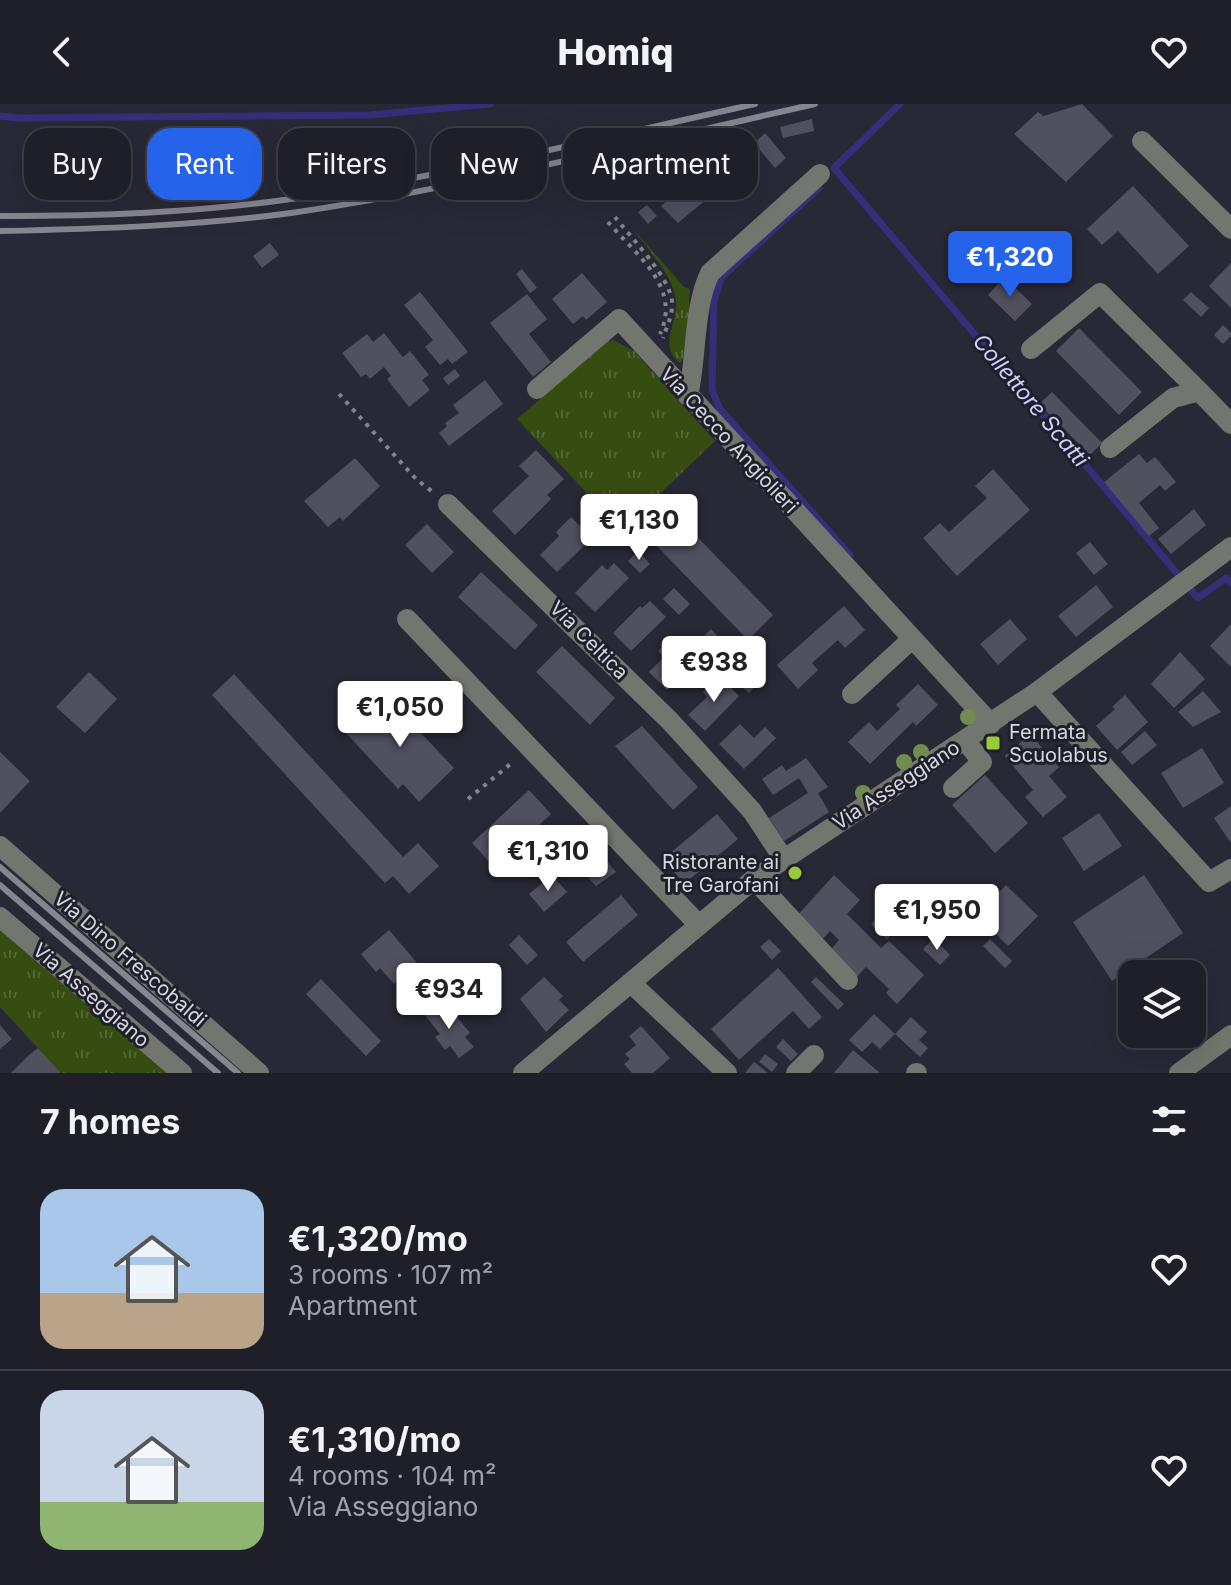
<!DOCTYPE html>
<meta charset="utf-8">
<style>
:root{--surface:#1e1f28;--page:#262730;--text:#f1f3f6;--muted:#a1a2a8;--line:#3c3d45;--accent:#2563eb}
body{margin:0;font-family:Inter,sans-serif;background:var(--page);color:var(--text);height:100vh;display:flex;flex-direction:column;font-size:30px;white-space:nowrap}
*{box-sizing:border-box;margin:0}
p{font-size:26px;color:var(--muted)}
.icon{flex:none;width:44px;height:44px;fill:none;stroke:currentColor;stroke-width:2;stroke-linecap:round;stroke-linejoin:round}
.map{position:relative;height:969px;overflow:hidden}
.panel{display:flex;flex-direction:column;background:var(--surface);flex:1}
.panel>*{flex:none}
.hud{position:absolute;left:24px;top:24px;width:800px;height:72px;display:flex;gap:16px}
.tools{position:absolute;left:1118px;top:856px;display:grid;gap:16px}
.tools a{display:grid;place-items:center;width:88px;height:88px;border-radius:16px;background:var(--surface);box-shadow:0 8px 32px #0002,0 0 0 2px var(--line);font-size:40px}
.price{position:absolute;translate:-50% -68px;padding:0 18px;border-radius:8px;background:#fff;color:#222;font-size:26px;line-height:52px;filter:drop-shadow(0 2px 4px #0008)}
.price::after{content:'';position:absolute;left:50%;top:48px;width:24px;height:18px;margin-left:-12px;background:inherit;clip-path:polygon(0 0,100% 0,50% 100%)}
.price.on{background:var(--accent);color:#fff}
ul{padding:0;list-style:none}
li{display:flex;align-items:center;gap:24px;height:200px;padding:0 40px}
li+li{border-top:2px solid var(--line)}
li span{display:grid;place-items:center;flex:none;width:224px;height:160px;border-radius:24px;color:#555}
li>.icon{margin-inline-start:auto}
span .icon{width:96px;height:96px;fill:#fffc;stroke-width:1}
li b{font-size:34px}
h2{display:flex;justify-content:space-between;align-items:center;height:96px;padding:0 40px;font-size:34px}
.tag{padding:0 28px;border-radius:24px;background:var(--surface);box-shadow:0 8px 32px #0002,0 0 0 2px var(--line);font-size:28px;line-height:72px}
.tag.on{background:var(--accent);color:#fff}
header{display:flex;justify-content:space-between;align-items:center;height:104px;padding:0 40px;background:var(--surface);font-size:36px;font-weight:800}
.map>svg:first-child{display:block}
</style>
<header><svg class="icon" aria-label="back" viewBox="0 0 24 24"><path d="M15 5l-7 7 7 7"/></svg>Homiq<svg class="icon" aria-label="heart" viewBox="0 0 24 24"><path d="M12 20l-8-8c-3-5 5-10 8-4 3-6 11-1 8 4z"/></svg></header>
<div class="map">
<svg width="1231" height="969" viewBox="0 0 1231 969">
<defs>
<pattern id="grass-tufts" width="24" height="20" patternUnits="userSpaceOnUse" patternTransform="scale(2)"><rect width="24" height="20" fill="#374c11"/><path d="M3 7l-1-3M5 7V3M7 7l1-3M15 17l-1-3M17 17v-4M19 17l1-3" fill="none" stroke="#536533"/></pattern>
</defs>
<rect width="100%" height="100%" fill="#282936"/>
<!-- grass -->
<path fill="url(#grass-tufts)" d="M634,126L684,183L690,185L686,253L680,259C657,240 679,220 676,196C673,171 648,146 634,126Z
M613,236L634,247L715,337L622,426L517,315L607,238Z
M0,818L172,969H61L0,903Z"/>
<g fill="none" stroke-linecap="round" stroke-linejoin="round">
<!-- stream -->
<path stroke="#372e79" stroke-width="7" d="M900,0L834,64L1198,494L1226,474L1231,479
M0,12L20,14L370,11L490,0
M819,84L721,174L714,197L712,286L720,305L850,451"/>
</g>
<!-- building -->
<path fill="#50505f" d="M1082,0L1113,32L1066,78L1014,30L1038,8L1043,12Z
M812,15L814,27L783,34L780,23Z
M765,29L786,54L775,64L754,39Z
M719,41L727,53L707,68L699,55Z
M689,76L707,95L678,119L661,102Z
M1133,82L1189,142L1158,170L1118,127L1102,141L1087,125Z
M647,101L657,112L648,120L638,108Z
M270,139L279,151L262,164L253,152Z
M1231,159V204L1209,182Z
M522,165L537,184L530,189L516,170Z
M582,169L607,198L586,216L583,212L573,220L552,195Z
M1004,173L1032,200L1015,217L988,191Z
M420,188L468,248L452,260L448,255L440,261L425,243L433,236L404,201Z
M1191,188L1209,204L1201,213L1183,196Z
M527,190L547,215L529,230L551,258L533,273L490,219Z
M1223,221L1231,229V232L1223,240L1214,231Z
M1079,224L1142,288L1119,311L1056,247Z
M384,229L403,253L410,247L429,271L422,276L430,286L409,303L387,275L391,272L384,263L370,275L366,270L361,273L342,249L367,230L373,238Z
M455,265L460,272L448,281L443,274Z
M485,276L503,300L449,342L439,329L447,322L445,319L459,309L453,301Z
M1052,288L1102,339L1090,351L1039,300Z
M536,346L564,375L547,391L551,395L515,431L492,407L529,372L519,362Z
M1139,350L1147,359L1155,353L1176,378L1165,387L1160,381L1139,399L1159,424L1149,432L1104,378Z
M355,354L380,382L343,417L340,413L328,423L304,397Z
M993,365L1030,406L957,472L923,434L940,419L949,428L987,394L975,382Z
M1194,405L1206,421L1171,450L1158,435Z
M677,412L773,511L748,536L652,437Z
M571,413L592,434L557,468L540,451L559,432L556,428Z
M608,419L618,430L605,442L595,431Z
M427,420L454,448L432,469L405,441Z
M1090,438L1108,460L1094,471L1076,449Z
M638,447L650,460L640,469L628,457Z
M614,459L629,474L595,508L575,489L602,461L607,466Z
M481,468L538,521L515,546L458,493Z
M1096,481L1113,503L1076,533L1058,512Z
M674,484L690,500L679,511L663,495Z
M650,497L666,513L631,547L613,529L640,502L642,504Z
M844,502L865,526L845,544L838,536L812,559L818,566L798,585L777,561Z
M1010,515L1027,535L998,561L980,540Z
M1231,520V563L1210,542Z
M711,525L724,539L713,549L700,536Z
M670,535L693,560L667,586L649,568L664,553L658,547Z
M562,542L615,594L590,621L536,568Z
M1180,548L1205,575L1174,604L1151,580Z
M89,568L117,595L85,629L56,603Z
M747,568L758,579L749,589L737,579Z
M234,570L403,753L418,739L439,762L409,790L393,772L385,779L212,591Z
M719,572L739,592L705,627L688,611L707,593L703,588Z
M918,580L938,601L916,622L913,618L870,660L848,638L869,618L877,627L900,605L896,601Z
M1203,587L1221,608L1193,623L1178,608Z
M385,591L454,664L419,698L403,680L398,685L346,629Z
M1125,591L1148,618L1117,646L1096,622L1115,605L1112,603Z
M740,620L754,634L765,623L776,634L744,665L719,640Z
M642,622L698,683L673,706L615,642Z
M1145,627L1157,641L1132,661L1121,648Z
M1030,630L1059,663L1049,672L1067,693L1043,713L1025,693L1033,686L1005,652Z
M1202,644L1224,679L1183,704L1161,669Z
M0,648L30,677L0,709Z
M806,654L828,683L818,689L829,708L784,737L769,714L808,689L799,674L773,691L762,675L782,661L786,667Z
M985,671L1028,719L995,749L952,701Z
M529,686L551,710L494,763L472,739Z
M1231,702V739L1214,714Z
M1099,709L1122,742L1084,767L1062,734Z
M717,710L738,735L684,780L663,755Z
M589,752L593,756L596,753L601,758L605,755L616,768L596,782L578,763Z
M552,771L567,788L544,808L529,790Z
M834,771L860,796L847,810L881,844L889,837L924,871L897,900L886,889L889,885L866,863L856,874L829,848L839,836L830,827L820,838L796,813Z
M1144,771L1183,829L1112,877L1073,818Z
M921,781L931,790L887,835L871,820L879,812L883,816L912,786L914,789Z
M1006,781L1038,812L1008,842L977,811Z
M621,791L638,811L583,858L566,838Z
M389,826L418,860L394,880L380,864L376,868L361,850Z
M519,831L538,851L527,861L509,841Z
M934,834L950,851L940,861L923,845Z
M769,835L781,847L772,856L760,843Z
M990,835L1012,857L1005,864L983,842Z
M778,864L822,913L809,925L793,907L739,956L711,925Z
M544,873L563,892L559,896L569,906L546,928L520,895Z
M816,873L844,900L838,906L811,878Z
M321,875L381,937L366,952L306,890Z
M439,898L453,916L457,913L470,929L465,933L474,943L459,954L450,942L445,946L435,933L440,930L424,910Z
M874,910L895,930L880,945L872,938L862,948L849,936Z
M911,913L927,928L919,936L928,944L920,953L895,930Z
M0,921L12,935L0,945Z
M641,922L670,954L653,969H632L624,960L630,955L625,950L636,941L629,932Z
M783,935L798,950L791,957L776,943Z
M38,944L61,969H11L29,951Z
M853,946L880,969H834Z
M765,950L778,960L772,968L759,958Z
M754,958L768,969H745Z"/>
<g fill="none" stroke-linecap="round" stroke-linejoin="round">
<!-- path -->
<path stroke="#84848f" stroke-width="4" stroke-dasharray="4 6" stroke-linecap="butt" d="M615,113C631,134 669,172 672,197C673,211 667,222 663,234
M608,118C636,151 682,183 660,230
M339,290L416,375L434,389
M468,695L514,657"/>
<!-- minor -->
<path stroke="#73766f" stroke-width="20" d="M1142,37L1231,125
M1031,245L1100,189L1199,287L1173,294L1110,344
M537,285L619,215L991,620
M1199,287L1231,320
M688,292C697,253 693,204 710,169L820,70
M448,400L670,617L752,707L783,754
M407,515L698,820
M1037,588L1209,778L1231,765
M852,590L912,535
M953,684L982,658L965,636
M0,742L259,969
M754,775L848,876
M0,813L182,969
M632,880L727,969
M523,969L754,775L1037,588L1231,443
M796,969L814,951
M916,969H917
M1179,969L1231,931"/>
<!-- rail -->
<path stroke="#868691" stroke-width="6" d="M0,112C97,112 194,109 291,95C447,72 601,34 755,0
M0,127C97,125 195,122 291,109C467,83 641,39 815,0
M0,763L238,969
M0,781L218,969"/>
</g>
<!-- trees -->
<g fill="#728b51">
<circle cx="968" cy="613" r="8"/>
<circle cx="921" cy="648" r="8"/>
<circle cx="904" cy="658" r="8"/>
<circle cx="863" cy="689" r="8"/>
</g>
<!-- markers -->
<g fill="#98cb37" stroke="#1f1f2c" stroke-width="3">
<rect x="985" y="631" width="16" height="16" rx="4"/>
<circle cx="795" cy="769" r="8"/>
</g>
<g text-anchor="middle" stroke-width="6" stroke-linejoin="round" paint-order="stroke">
<!-- street labels -->
<g font-size="20" fill="#d7d7e0" stroke="#1f1f2c">
<text transform="translate(729 336) rotate(47)" y="7">Via Cecco Angiolieri</text>
<text transform="translate(589 536) rotate(45)" y="7">Via Celtica</text>
<text transform="translate(896 681) rotate(-33)" y="7">Via Asseggiano</text>
<text transform="translate(130 855) rotate(41)" y="7">Via Dino Frescobaldi</text>
<text transform="translate(91 891) rotate(41)" y="7">Via Asseggiano</text>
</g>
<!-- poi labels -->
<g font-size="20" fill="#d7d7e0" stroke="#1f1f2c" text-anchor="start">
<text x="1009" y="635">Fermata<tspan x="1009" dy="23">Scuolabus</tspan></text>
<text x="779" y="765" text-anchor="end">Ristorante ai<tspan x="779" dy="23">Tre Garofani</tspan></text>
</g>
<!-- water labels -->
<g font-size="22" font-style="italic" fill="#d0d2fe" stroke="#1f1f2c">
<text transform="translate(1031 296) rotate(50)" y="8">Collettore Scatti</text>
</g>
</g>
</svg>
<div class="tools">
<a><svg class="icon" aria-label="layers" viewBox="0 0 24 24"><path d="M12 4l9 5-9 5-9-5zM3 14l9 5 9-5"/></svg></a>
</div>
<b class="price on" style="left:1010px;top:195px">€1,320</b>
<b class="price" style="left:639px;top:458px">€1,130</b>
<b class="price" style="left:714px;top:600px">€938</b>
<b class="price" style="left:400px;top:645px">€1,050</b>
<b class="price" style="left:548px;top:789px">€1,310</b>
<b class="price" style="left:937px;top:848px">€1,950</b>
<b class="price" style="left:449px;top:927px">€934</b>
<div class="hud">
<a class="tag">Buy</a>
<a class="tag on">Rent</a>
<a class="tag">Filters</a>
<a class="tag">New</a>
<a class="tag">Apartment</a>
</div>
</div>
<section class="panel">
<h2>7 homes<svg class="icon" aria-label="filters" viewBox="0 0 24 24"><path d="M4 7h16M4 17h16"/><circle cx="9" cy="7" r="2"/><circle cx="15" cy="17" r="2"/></svg></h2>
<ul>
<li><span style="background:linear-gradient(#a9c7e8 65%,#b9a48a 0)"><svg class="icon" aria-label="home" viewBox="0 0 24 24"><path d="M3 11l9-7 9 7M6 9v11h12V9"/></svg></span><div><b>€1,320/mo</b><p>3 rooms · 107 m²</p><p>Apartment</p></div><svg class="icon" aria-label="heart" viewBox="0 0 24 24"><path d="M12 20l-8-8c-3-5 5-10 8-4 3-6 11-1 8 4z"/></svg></li>
<li><span style="background:linear-gradient(#c9d6e8 70%,#8fb573 0)"><svg class="icon" aria-label="home" viewBox="0 0 24 24"><path d="M3 11l9-7 9 7M6 9v11h12V9"/></svg></span><div><b>€1,310/mo</b><p>4 rooms · 104 m²</p><p>Via Asseggiano</p></div><svg class="icon" aria-label="heart" viewBox="0 0 24 24"><path d="M12 20l-8-8c-3-5 5-10 8-4 3-6 11-1 8 4z"/></svg></li>
</ul>
</section>
